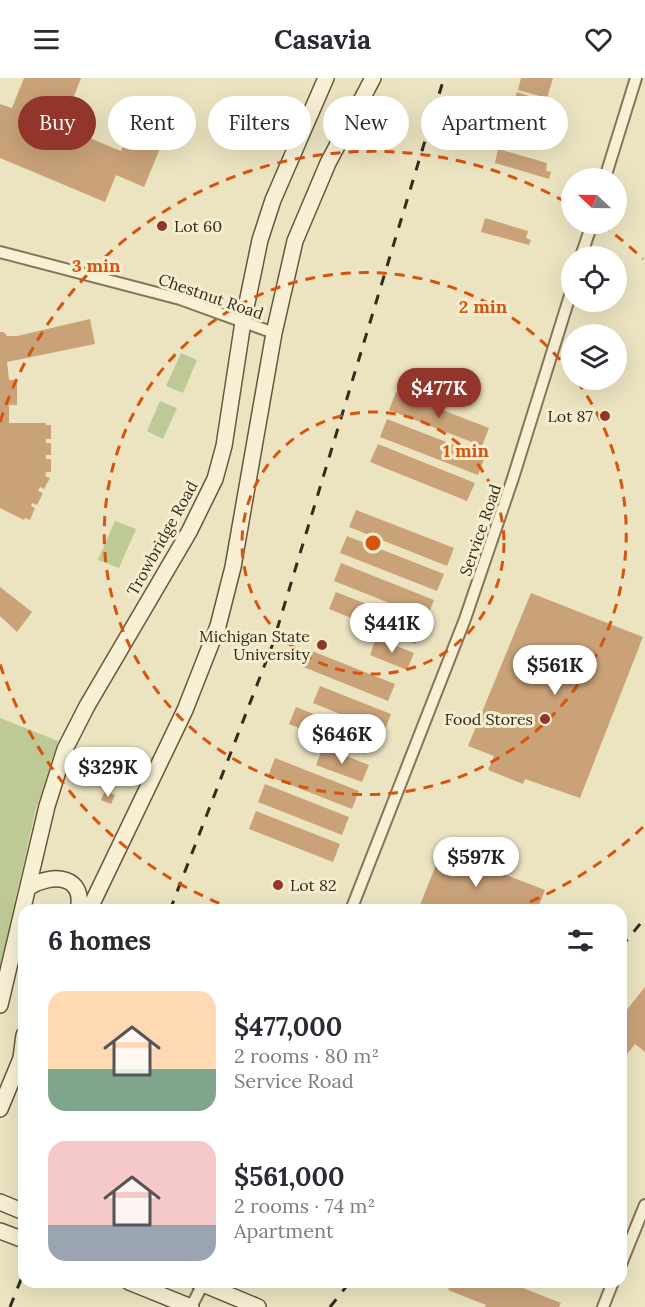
<!DOCTYPE html>
<meta charset="utf-8">
<style>
:root{--surface:#fff;--page:#f7f7f7;--text:#2b2b33;--muted:#7c7c81;--accent:#92352b}
body{margin:0;font-family:Lora,serif;background:var(--page);color:var(--text);height:100vh;display:flex;flex-direction:column;font-size:22px;white-space:nowrap}
*{box-sizing:border-box;margin:0}
p{font-size:20px;color:var(--muted)}
.icon{flex:none;width:33px;height:33px;fill:none;stroke:currentColor;stroke-width:2;stroke-linecap:round;stroke-linejoin:round}
.map{position:relative;flex:1;overflow:hidden}
.sheet{position:absolute;left:18px;top:826px;width:609px;height:384px;display:flex;flex-direction:column;background:var(--surface);border-radius:18px;box-shadow:0 6px 24px #0002}
.sheet>*{flex:none}
.guide{position:absolute;left:18px;top:18px;width:609px;height:54px;display:flex;gap:12px}
.needle{width:39px;rotate:292deg}
.controls{position:absolute;left:561px;top:90px;display:grid;gap:12px}
.controls a{display:grid;place-items:center;width:66px;height:66px;border-radius:50%;background:var(--surface);box-shadow:0 6px 24px #0002;font-size:30px}
.price{position:absolute;translate:-50% -51px;padding:0 14px;border-radius:21px;background:#fff;color:#222;font-size:20px;line-height:39px;filter:drop-shadow(0 2px 3px #0008)}
.price::after{content:'';position:absolute;left:50%;top:36px;width:18px;height:14px;margin-left:-9px;background:inherit;clip-path:polygon(0 0,100% 0,50% 100%)}
.price.on{background:var(--accent);color:#fff}
ul{padding:0;list-style:none}
li{display:flex;align-items:center;gap:18px;height:150px;padding:0 30px}
li span{display:grid;place-items:center;flex:none;width:168px;height:120px;border-radius:18px;color:#555}
li>.icon{margin-inline-start:auto}
span .icon{width:72px;height:72px;fill:#fffc;stroke-width:1}
li b{font-size:26px}
h2{display:flex;justify-content:space-between;align-items:center;height:72px;padding:0 30px;font-size:26px}
.chip{padding:0 21px;border-radius:27px;background:var(--surface);box-shadow:0 6px 24px #0002;font-size:21px;line-height:54px}
.chip.on{background:var(--accent);color:#fff}
header{display:flex;justify-content:space-between;align-items:center;height:78px;padding:0 30px;background:var(--surface);font-size:27px;font-weight:700}
.map>svg:first-child{display:block}
</style>
<header><svg class="icon" aria-label="menu" viewBox="0 0 24 24"><path d="M4 6h16M4 12h16M4 18h16"/></svg>Casavia<svg class="icon" aria-label="heart" viewBox="0 0 24 24"><path d="M12 20l-8-8c-3-5 5-10 8-4 3-6 11-1 8 4z"/></svg></header>
<div class="map">
<svg width="645" height="1229" viewBox="0 0 645 1229">
<rect width="100%" height="100%" fill="#ece4c1"/>
<!-- green -->
<path fill="#beca95" d="M181,275L197,282L183,315L166,308Z
M160,323L177,330L163,361L147,353Z
M115,443L136,451L119,490L98,482Z
M0,640L58,663L36,731L0,888Z"/>
<!-- building -->
<path fill="#c9a278" d="M24,0H81L67,36L76,40L70,52L121,73L123,68L126,69L135,47L161,58L157,67L161,68L144,109L116,97L105,124L0,80V26L12,30Z
M521,0H553L547,20L518,12Z
M517,14L535,20L528,47L508,42Z
M498,71L547,85L546,93L551,94L549,101L495,85Z
M485,140L528,153L526,160L531,162L529,167L481,154Z
M90,241L95,266L7,284L9,302H17V327H9V345H46V347H51V361H46V365H51V377H46V381H51V394H46L45,398L50,400L44,411L40,409L38,413L43,415L37,427L32,425L31,428L35,430L30,442L25,440L24,442L0,430V254H4L7,258H17Z
M396,314L489,350L482,368L389,332Z
M387,341L485,379L478,397L380,359Z
M378,366L475,405L467,423L370,384Z
M356,432L454,470L447,488L349,449Z
M347,458L444,496L437,513L340,475Z
M341,485L434,522L427,540L334,503Z
M0,509L32,534L17,554L0,538Z
M336,514L423,548L416,566L329,531Z
M531,515L643,559L580,720L525,701L523,706L488,692L494,678L468,668Z
M376,560L414,575L407,592L370,577Z
M307,571L395,606L388,623L301,588Z
M320,608L391,636L384,654L313,625Z
M296,629L372,659L365,676L289,646Z
M323,669L369,687L362,704L316,687Z
M275,680L359,713L352,731L268,698Z
M265,706L349,739L342,757L258,724Z
M105,713L115,717L111,726L101,722Z
M256,733L340,766L333,784L249,751Z
M442,772L545,812L537,832H418Z
M645,909V974L635,966L621,984V962L624,957L621,955V939Z
M451,1204H525L523,1210L561,1225L559,1229H485L486,1227L448,1212Z"/>
<g fill="none" stroke-linecap="round" stroke-linejoin="round">
<defs>
<path id="street" d="M605,100L636,0
M0,174L180,221L274,255
M581,178L592,146
M351,832L465,541L513,400L572,211
M621,1186L645,1127
M191,1229L204,1204
M603,1229L613,1204"/>
<path id="secondary" d="M29,809C52,795 86,797 78,832
M89,832L185,632L218,548L233,489L274,255L295,163L328,85L373,0
M0,927L47,728L65,671L87,628L189,454L215,401L224,368L243,244L260,162L273,122L326,0
M21,980L24,957
M0,1031L24,973
M0,1124L24,1134
M0,1153L24,1162
M129,1204L191,1229
M198,1204L258,1229"/>
</defs>
<!-- street casing -->
<use href="#street" stroke="#857559" stroke-width="14"/>
<!-- secondary casing -->
<use href="#secondary" stroke="#67563c" stroke-width="18"/>
<!-- street -->
<use href="#street" stroke="#f7f0d4" stroke-width="10"/>
<!-- secondary -->
<use href="#secondary" stroke="#f7f0d4" stroke-width="15"/>
<!-- rail -->
<path stroke="#352b1d" stroke-width="3" stroke-dasharray="10 10" stroke-linecap="butt" d="M170,832L272,568L444,0
M621,869L645,840
M10,1229L24,1194
M330,1229L350,1204"/>
</g>
<!-- distance rings -->
<g fill="none" stroke="#d6540e" stroke-width="3" stroke-dasharray="10 8">
<circle cx="373" cy="465" r="131"/>
<path d="M577 303A261 261 0 1 1 571 295"/>
<path d="M643 749A392 392 0 0 1 510 832M236 832A392 392 0 0 1 0 586M0 344A392 392 0 0 1 569 126M601 146A392 392 0 0 1 643 181"/>
</g>
<!-- markers -->
<g fill="#92352b" stroke="#f4edd0" stroke-width="2">
<circle cx="162" cy="148" r="6"/>
<circle cx="605" cy="338" r="6"/>
<circle cx="322" cy="567" r="6"/>
<circle cx="545" cy="641" r="6"/>
<circle cx="278" cy="807" r="6"/>
</g>
<g text-anchor="middle" stroke-width="6" stroke-linejoin="round" paint-order="stroke">
<!-- poi labels -->
<g font-size="16" fill="#352b1d" stroke="#f4edd0" text-anchor="end">
<text x="174" y="154" text-anchor="start">Lot 60</text>
<text x="593" y="344">Lot 87</text>
<text x="310" y="564">Michigan State<tspan x="310" dy="18">University</tspan></text>
<text x="533" y="647">Food Stores</text>
<text x="290" y="813" text-anchor="start">Lot 82</text>
</g>
<!-- street labels -->
<g font-size="16" fill="#352b1d" stroke="#f4edd0">
<text transform="translate(211 218) rotate(19)" y="6">Chestnut Road</text>
<text transform="translate(480 452) rotate(-71)" y="6">Service Road</text>
<text transform="translate(162 460) rotate(-61)" y="6">Trowbridge Road</text>
</g>
</g>
<circle cx="373" cy="465" r="9" fill="#d6540e" stroke="#f4edd0" stroke-width="3"/>
<g font-size="18" text-anchor="middle" font-weight="bold" fill="#d6540e" stroke="#f4edd0" stroke-width="6" stroke-linejoin="round" paint-order="stroke">
<text x="96" y="194">3 min</text>
<text x="483" y="235">2 min</text>
<text x="466" y="379">1 min</text>
</g>
</svg>
<div class="controls">
<a><svg class="needle" viewBox="-14 -14 28 28"><path d="M0-13l5 13h-10z" fill="#e53935"/><path d="M0 13l5-13h-10z" fill="#7c7c81"/></svg></a>
<a><svg class="icon" aria-label="locate" viewBox="0 0 24 24"><circle cx="12" cy="12" r="6"/><path d="M12 2v4M12 18v4M2 12h4M18 12h4"/></svg></a>
<a><svg class="icon" aria-label="layers" viewBox="0 0 24 24"><path d="M12 4l9 5-9 5-9-5zM3 14l9 5 9-5"/></svg></a>
</div>
<b class="price on" style="left:439px;top:341px">$477K</b>
<b class="price" style="left:392px;top:576px">$441K</b>
<b class="price" style="left:555px;top:618px">$561K</b>
<b class="price" style="left:342px;top:687px">$646K</b>
<b class="price" style="left:108px;top:720px">$329K</b>
<b class="price" style="left:476px;top:810px">$597K</b>
<div class="guide">
<a class="chip on">Buy</a>
<a class="chip">Rent</a>
<a class="chip">Filters</a>
<a class="chip">New</a>
<a class="chip">Apartment</a>
</div>
<section class="sheet">
<h2>6 homes<svg class="icon" aria-label="filters" viewBox="0 0 24 24"><path d="M4 7h16M4 17h16"/><circle cx="9" cy="7" r="2"/><circle cx="15" cy="17" r="2"/></svg></h2>
<ul>
<li><span style="background:linear-gradient(#ffd9b3 65%,#7fa58c 0)"><svg class="icon" aria-label="home" viewBox="0 0 24 24"><path d="M3 11l9-7 9 7M6 9v11h12V9"/></svg></span><div><b>$477,000</b><p>2 rooms · 80 m²</p><p>Service Road</p></div></li>
<li><span style="background:linear-gradient(#f6c9c9 70%,#9aa5b1 0)"><svg class="icon" aria-label="home" viewBox="0 0 24 24"><path d="M3 11l9-7 9 7M6 9v11h12V9"/></svg></span><div><b>$561,000</b><p>2 rooms · 74 m²</p><p>Apartment</p></div></li>
</ul>
</section>
</div>
